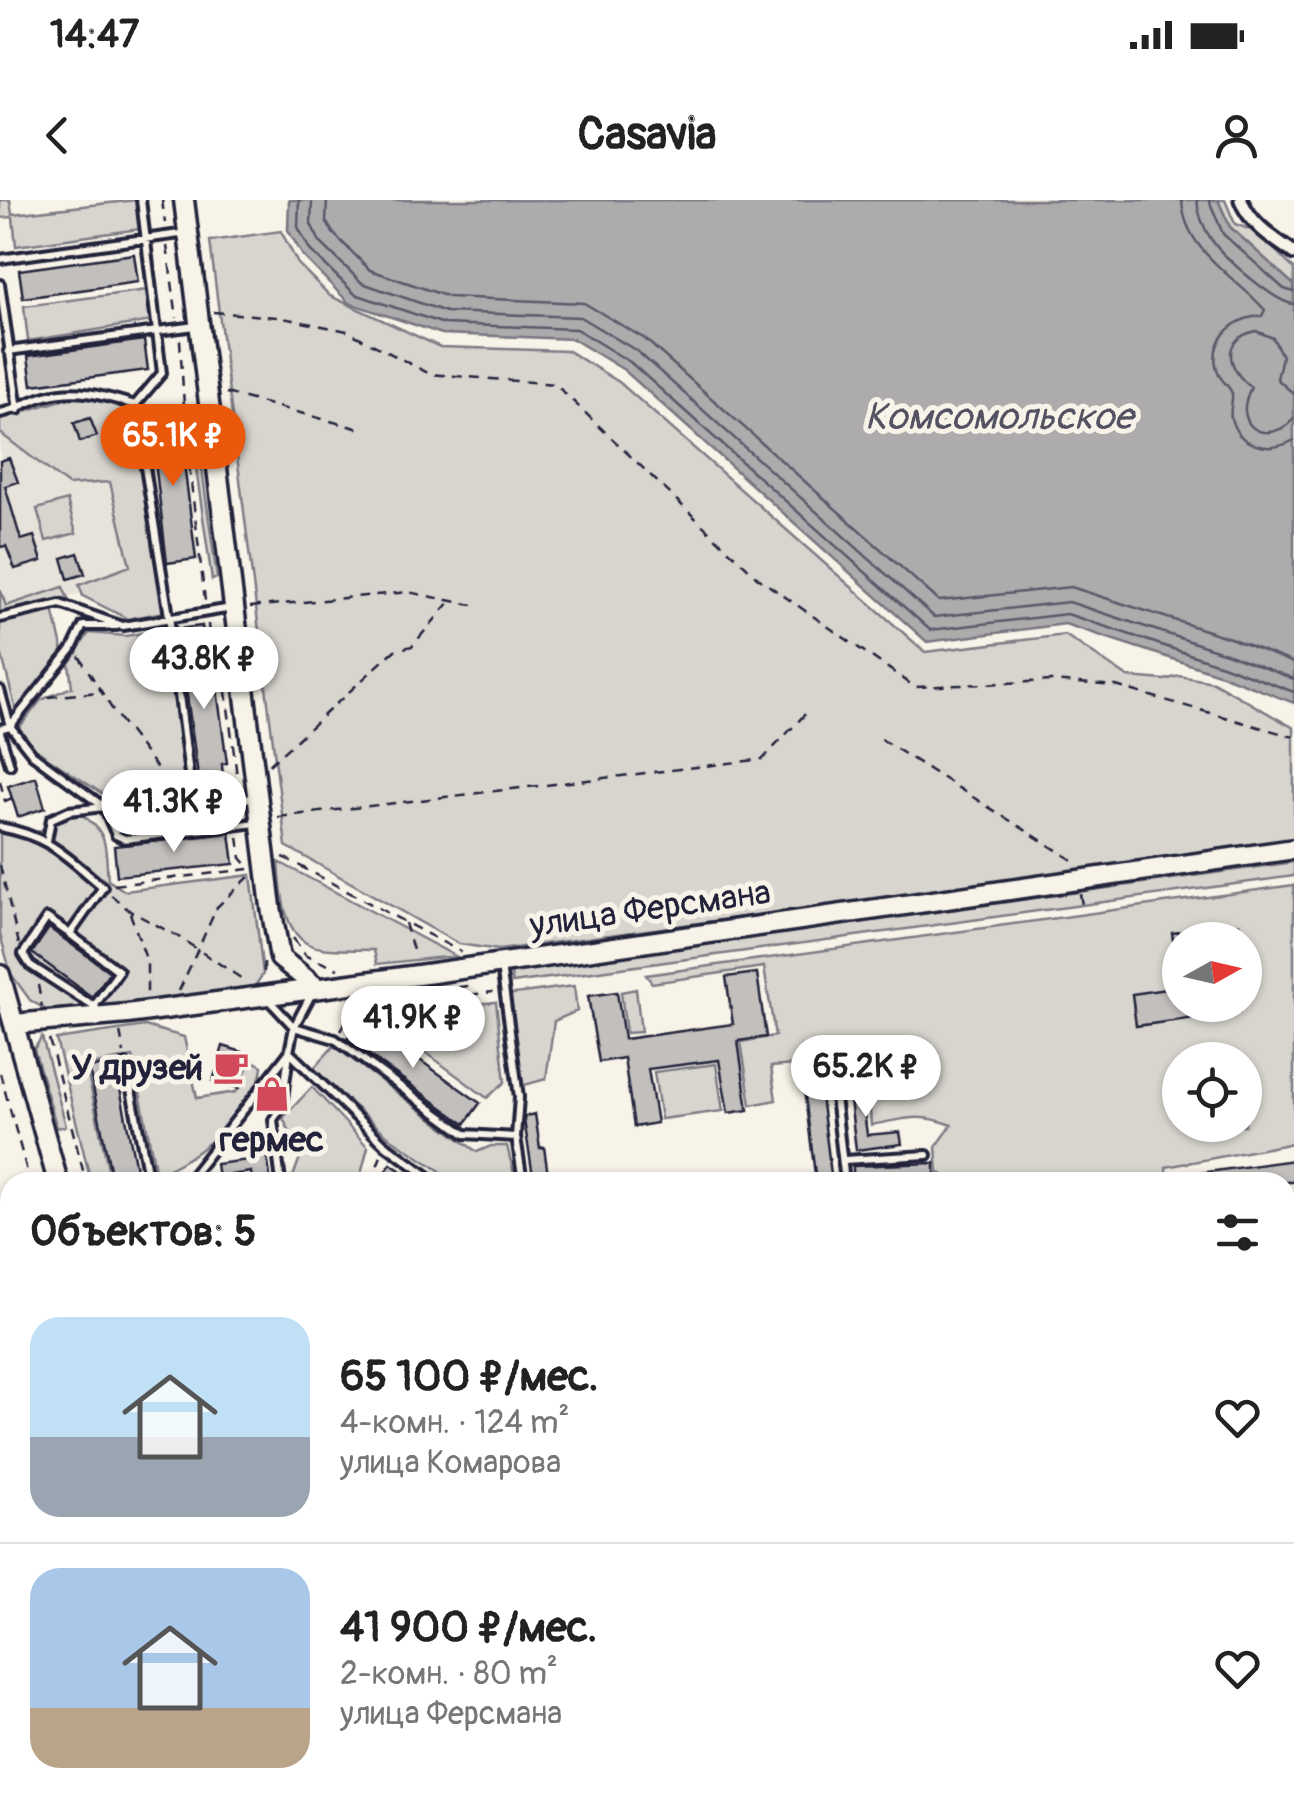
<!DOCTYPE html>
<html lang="ru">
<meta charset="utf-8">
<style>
:root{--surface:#fff;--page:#f2f2f2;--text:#222;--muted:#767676;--line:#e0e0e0;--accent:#ea580c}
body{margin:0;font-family:Pangolin,sans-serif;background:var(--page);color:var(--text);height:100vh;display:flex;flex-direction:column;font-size:38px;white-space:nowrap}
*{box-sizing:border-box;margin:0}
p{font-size:32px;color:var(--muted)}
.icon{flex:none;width:55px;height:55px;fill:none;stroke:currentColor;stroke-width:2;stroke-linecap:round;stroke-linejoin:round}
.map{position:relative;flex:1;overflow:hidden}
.panel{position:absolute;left:0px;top:972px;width:1295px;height:642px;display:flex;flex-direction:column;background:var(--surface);border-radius:30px 30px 0 0;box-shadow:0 2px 8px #0004}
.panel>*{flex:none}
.needle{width:65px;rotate:82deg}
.buttons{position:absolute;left:1162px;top:722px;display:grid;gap:20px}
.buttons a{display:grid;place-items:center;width:100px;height:100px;border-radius:50%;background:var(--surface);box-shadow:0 2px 8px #0004;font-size:50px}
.price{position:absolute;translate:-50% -85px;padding:0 22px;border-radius:35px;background:#fff;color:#222;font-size:32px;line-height:65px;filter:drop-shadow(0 2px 5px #0008)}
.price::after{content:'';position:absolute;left:50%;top:60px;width:30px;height:22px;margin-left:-15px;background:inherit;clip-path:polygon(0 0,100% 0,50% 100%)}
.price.on{background:var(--accent);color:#fff}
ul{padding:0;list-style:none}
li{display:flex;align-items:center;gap:30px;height:250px;padding:0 30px}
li+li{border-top:2px solid var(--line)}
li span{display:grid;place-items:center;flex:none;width:280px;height:200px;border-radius:30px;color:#555}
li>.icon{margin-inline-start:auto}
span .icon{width:120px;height:120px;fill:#fffc;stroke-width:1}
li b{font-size:42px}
h2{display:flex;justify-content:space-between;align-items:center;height:120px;padding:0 30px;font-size:42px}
.status{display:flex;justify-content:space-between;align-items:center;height:70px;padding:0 50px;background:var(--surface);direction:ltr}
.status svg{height:28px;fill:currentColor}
header{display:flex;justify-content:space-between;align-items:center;height:130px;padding:0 30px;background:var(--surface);font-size:45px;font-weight:700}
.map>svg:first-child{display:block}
</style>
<div class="status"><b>14:47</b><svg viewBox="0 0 49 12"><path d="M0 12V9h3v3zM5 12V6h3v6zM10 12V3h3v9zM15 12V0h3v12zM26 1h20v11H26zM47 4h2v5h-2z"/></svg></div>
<header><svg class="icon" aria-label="back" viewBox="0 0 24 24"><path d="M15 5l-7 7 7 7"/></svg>Casavia<svg class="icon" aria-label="person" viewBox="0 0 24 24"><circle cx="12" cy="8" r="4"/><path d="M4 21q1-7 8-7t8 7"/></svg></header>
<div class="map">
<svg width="1294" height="1613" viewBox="0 0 1294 1613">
<rect width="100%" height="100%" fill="#f7f3e8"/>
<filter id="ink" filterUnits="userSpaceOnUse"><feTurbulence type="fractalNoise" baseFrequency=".01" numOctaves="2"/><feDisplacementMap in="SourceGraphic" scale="20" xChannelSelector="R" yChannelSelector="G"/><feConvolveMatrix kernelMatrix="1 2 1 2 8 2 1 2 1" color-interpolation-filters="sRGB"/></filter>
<g filter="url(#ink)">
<!-- built -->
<path fill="#e7e3db" d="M96,205L145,377L0,414V232Z"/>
<!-- green -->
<path fill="#d8d5cf" stroke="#7d7c85" stroke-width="2.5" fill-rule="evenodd" d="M0,0H10L12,14L136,0L140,29L16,46L13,17L0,18Z
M1218,0H1225L1235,24L1257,32L1294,69V85L1230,27Z
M281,31L298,64L330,96L440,147L568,151L619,182L925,452L1065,435L1128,477L1165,480L1179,476L1213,482L1294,528V643L499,750L459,744L286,646L210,41Z
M148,90L152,121L28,141L24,106Z
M83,194L130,210L164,412L128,419L83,396L79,385L130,366L110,282L68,285L0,233V218Z
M194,211L217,378L212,380L188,212Z
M67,300L76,333L46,341L37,309Z
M63,387L68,399L0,414V389L6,406Z
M53,409L64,456L16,511L0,448V422Z
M164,429L185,578L144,582L135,593L106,596L37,551L19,528L41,500L72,487L69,463L89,433L126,436Z
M191,606L194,626L138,634L127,630L120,616Z
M82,615C110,633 105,650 108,680L125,691L251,675L263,774L253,789L118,806L48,811L30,800L11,774L0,734V633L24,639L67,616Z
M279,662L455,756L377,764L374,750C356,749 324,752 308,744C282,730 281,688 279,662Z
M1294,662V676L512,783L511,771Z
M1294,685V943L1166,967L1167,982H1047L1043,979L1038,982H960L956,977H946L938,972L936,947L952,925C919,912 905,919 871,925L866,859L771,867L776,900L751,905L741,842L775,836L764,767L652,783L646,775ZM1180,740H1245V805H1180ZM1180,860H1245V925H1180Z
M574,786L577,811L554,821L546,879L521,886L507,795Z
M636,789L641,832L626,833L621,792Z
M496,802L505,882L487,898L375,815Z
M145,826L184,837L197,898L236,892L251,860L262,866C259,909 195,961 156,974L133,857L86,866L111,982H91L56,839Z
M42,837L66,926L57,928L34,849Z
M334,846L477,952L491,946H507L516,982H457L390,938L313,869Z
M716,864L723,911L661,919L654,872Z
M312,887L368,947L359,982H291L301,955L283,918Z"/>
<!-- water -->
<path fill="#aeabad" stroke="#76747f" stroke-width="2.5" d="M289,0H1218L1230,27L1294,85V503L1219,474L1065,424L927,442L624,170L573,139L442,134L349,103L303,56L288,30Z
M0,1306L10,1307V1605H1285V1446L1294,1445V1613H0Z"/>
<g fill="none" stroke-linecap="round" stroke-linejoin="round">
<!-- shore -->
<path stroke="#5a5969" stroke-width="2.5" d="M299,0L298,27L310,50L355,94L444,124L576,129L630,162L930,430L1067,414L1222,465L1294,492
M312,0L311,24L320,42L362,83L446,112L580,117L637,151L934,417L1069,402L1226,453L1294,479
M327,0L326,21L333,33L370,70L449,97L584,103L645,139L939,401L1071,387L1230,438L1294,463
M1182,0C1184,51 1235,76 1265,110L1262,116C1231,117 1206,143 1219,175C1222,181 1231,188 1232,194C1233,202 1229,210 1231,218C1238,247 1270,254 1294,240
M1197,0C1198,13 1204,28 1211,39C1222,56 1275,103 1294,104
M1209,0L1223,34L1284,89L1294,92
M1294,194L1277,179L1282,156L1273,138L1256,131C1219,139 1228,170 1251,187C1248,194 1244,202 1245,211C1248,240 1281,236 1294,218"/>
</g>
<!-- building -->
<path fill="#c2bfbd" stroke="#22223b" stroke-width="2.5" d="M134,54L138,82L23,98L19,70Z
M144,140L148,170L32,185L28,156Z
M178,215L196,359L167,363L150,219Z
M90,218L97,236L80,242L74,223Z
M9,258L18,282L5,286L21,340L34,336L42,361L15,369L6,346L0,347V261Z
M78,353L85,374L68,379L62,358Z
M202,426L207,461L213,460L227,563L222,564L224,595L201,598L178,429Z
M36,577L45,608L18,617L8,586Z
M230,633L234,664L117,676L114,646Z
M1239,724L1241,740H1173L1172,733Z
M49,728L110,772L92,797L32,753Z
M757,773L766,837L738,841L748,910L728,913L719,860L648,869L657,923L634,927L624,858L599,862L588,796L617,792L624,839L733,824L726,777Z
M1180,787V805H1239V812L1136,826L1132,794Z
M361,818L480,903L465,924L347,839Z
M223,846L249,854L239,888L213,881Z
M115,863L137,974L112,979L89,868Z
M818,872L832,982H816L802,874Z
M859,873L867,935L900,932L902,944L856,950L847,874Z
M535,914L540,948L544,947L549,982H534L524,920L525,916Z
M263,930L271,982H252L251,972L218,977L216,964L249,960L245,933Z
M1294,960V982H1178V976Z
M935,963V982H856L853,979V966Z
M391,964L417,982H378Z"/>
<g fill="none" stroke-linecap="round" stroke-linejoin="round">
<defs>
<path id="lane" d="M0,59L187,33
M0,84L18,210
M8,151L195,126
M135,205L162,173L141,0
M0,213C18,210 29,200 46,196C78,187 104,196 135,205L169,416L192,598
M0,418L60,404L123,426L232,408
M0,490L10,526L32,554L104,607L192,598L198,605L255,598
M0,529L10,526L72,449L83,426H117
M0,532L10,565
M0,627C49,636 66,656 103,687L70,734L119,771L95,805
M47,641L51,619L69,611L104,607L116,635L125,639L256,623
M70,734L47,718L23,754L30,765L96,808
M501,766L519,897L516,937L523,982
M313,791L294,827L289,852L385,945L436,982
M267,798L294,827L335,839L465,934L516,937
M126,864L149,982
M832,871L845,982
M844,960L927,955
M187,982L289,852
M281,982L273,920L282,906L289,854
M1285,1012L1294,1011
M0,1067L10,1065
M1285,1178L1294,1172
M1285,1183L1294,1181
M0,1199L10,1198
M1285,1222L1294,1221"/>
<path id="street" d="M1241,0C1251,25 1272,37 1294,53"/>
<path id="secondary" d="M184,0L271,707L280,758L316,787
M0,775L58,982
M14,824L127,814L433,773L1294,649
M1285,1369L1294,1368"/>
</defs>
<!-- lane casing -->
<use href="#lane" stroke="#22223b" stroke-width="14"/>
<!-- street casing -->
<use href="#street" stroke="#22223b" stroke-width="19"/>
<!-- secondary casing -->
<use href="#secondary" stroke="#22223b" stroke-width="25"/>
<!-- path -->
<path stroke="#22223b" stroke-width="2.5" stroke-dasharray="10 8" stroke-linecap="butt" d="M162,0L165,23
M167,46L177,118
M213,112L278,117L347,131L430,174L555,184L758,378L915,487L1052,481L1116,486L1294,537
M180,140L186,239L205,401
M226,193L360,229
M250,407L408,392L473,405
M208,424L209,436L220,446L237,576L232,589
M79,456L114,512L172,588
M48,497L100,492
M881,539L1074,661L1075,666
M269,565L395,450L412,446L451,401
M0,581L5,601L12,598
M278,617L763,559L807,512
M238,637L241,658L248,666
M283,657L461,752
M0,665L19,744
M114,685L250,669
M1080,694L1083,710
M111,695L130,711L177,736L247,782
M130,713L147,762V797
M405,723L415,757
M293,738L306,756L338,769
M264,762V778
M38,785L42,807
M179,791L217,707L250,676
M340,831L354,807L448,798L446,789L467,786L469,795L493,792
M120,832L124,853
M49,839L86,982
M0,873L30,982
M371,982L381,956
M1285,1334L1294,1333
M1285,1429L1294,1427"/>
<!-- lane -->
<use href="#lane" stroke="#f7f3e8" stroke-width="6"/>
<!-- street -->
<use href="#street" stroke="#f7f3e8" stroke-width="11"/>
<!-- secondary -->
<use href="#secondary" stroke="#f7f3e8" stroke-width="18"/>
</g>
</g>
<!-- icons -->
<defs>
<symbol id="cafe-bare" viewBox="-9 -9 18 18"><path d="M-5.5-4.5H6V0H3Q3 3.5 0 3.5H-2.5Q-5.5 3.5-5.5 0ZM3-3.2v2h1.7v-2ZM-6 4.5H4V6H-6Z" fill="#d1495b" stroke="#f7f3e8" stroke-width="2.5" paint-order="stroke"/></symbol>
<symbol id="shop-bare" viewBox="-9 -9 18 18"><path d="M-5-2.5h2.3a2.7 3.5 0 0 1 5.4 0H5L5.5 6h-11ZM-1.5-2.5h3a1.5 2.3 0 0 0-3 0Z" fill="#d1495b" stroke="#f7f3e8" stroke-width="2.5" paint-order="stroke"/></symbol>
</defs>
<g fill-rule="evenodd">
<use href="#cafe-bare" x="206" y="842" width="50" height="50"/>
<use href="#shop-bare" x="247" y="869" width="50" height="50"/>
</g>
<g text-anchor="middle" stroke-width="10" stroke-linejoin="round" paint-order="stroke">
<!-- street labels -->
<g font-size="35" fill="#22223b" stroke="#f7f3e8">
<text transform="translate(650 708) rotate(-8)" y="12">улица Ферсмана</text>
</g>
<!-- poi labels -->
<g font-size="35" font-weight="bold" fill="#22223b" stroke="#f7f3e8" text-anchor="end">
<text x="203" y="879">У друзей</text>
<text x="272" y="951" text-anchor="middle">гермес</text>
</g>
<!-- water labels -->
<g font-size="38" font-style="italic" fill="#535263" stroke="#f7f3e8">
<text x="999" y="229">Комсомольское</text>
</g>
</g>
</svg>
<div class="buttons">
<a><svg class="needle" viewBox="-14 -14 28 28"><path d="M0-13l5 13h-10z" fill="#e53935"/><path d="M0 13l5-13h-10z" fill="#767676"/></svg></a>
<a><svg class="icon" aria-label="locate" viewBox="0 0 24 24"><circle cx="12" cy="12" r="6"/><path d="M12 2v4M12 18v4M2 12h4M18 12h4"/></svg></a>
</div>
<b class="price on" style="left:173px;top:289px">65.1K ₽</b>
<b class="price" style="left:204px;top:512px">43.8K ₽</b>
<b class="price" style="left:174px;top:655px">41.3K ₽</b>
<b class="price" style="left:413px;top:871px">41.9K ₽</b>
<b class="price" style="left:866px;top:920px">65.2K ₽</b>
<section class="panel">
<h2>Объектов: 5<svg class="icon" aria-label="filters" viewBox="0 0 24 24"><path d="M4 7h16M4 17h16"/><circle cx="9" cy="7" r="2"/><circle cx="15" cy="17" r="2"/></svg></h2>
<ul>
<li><span style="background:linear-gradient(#bfe0f5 60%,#9aa5b1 0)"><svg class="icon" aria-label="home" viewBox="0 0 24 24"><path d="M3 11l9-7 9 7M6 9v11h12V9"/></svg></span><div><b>65 100 ₽/мес.</b><p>4-комн. · 124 m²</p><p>улица Комарова</p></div><svg class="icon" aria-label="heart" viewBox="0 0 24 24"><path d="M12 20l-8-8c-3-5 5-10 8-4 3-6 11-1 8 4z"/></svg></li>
<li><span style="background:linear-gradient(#a9c7e8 70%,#b9a48a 0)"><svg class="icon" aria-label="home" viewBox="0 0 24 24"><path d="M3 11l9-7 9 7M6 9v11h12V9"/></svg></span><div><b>41 900 ₽/мес.</b><p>2-комн. · 80 m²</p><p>улица Ферсмана</p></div><svg class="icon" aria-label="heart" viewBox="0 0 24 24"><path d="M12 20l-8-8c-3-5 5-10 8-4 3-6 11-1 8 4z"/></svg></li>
</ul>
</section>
</div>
